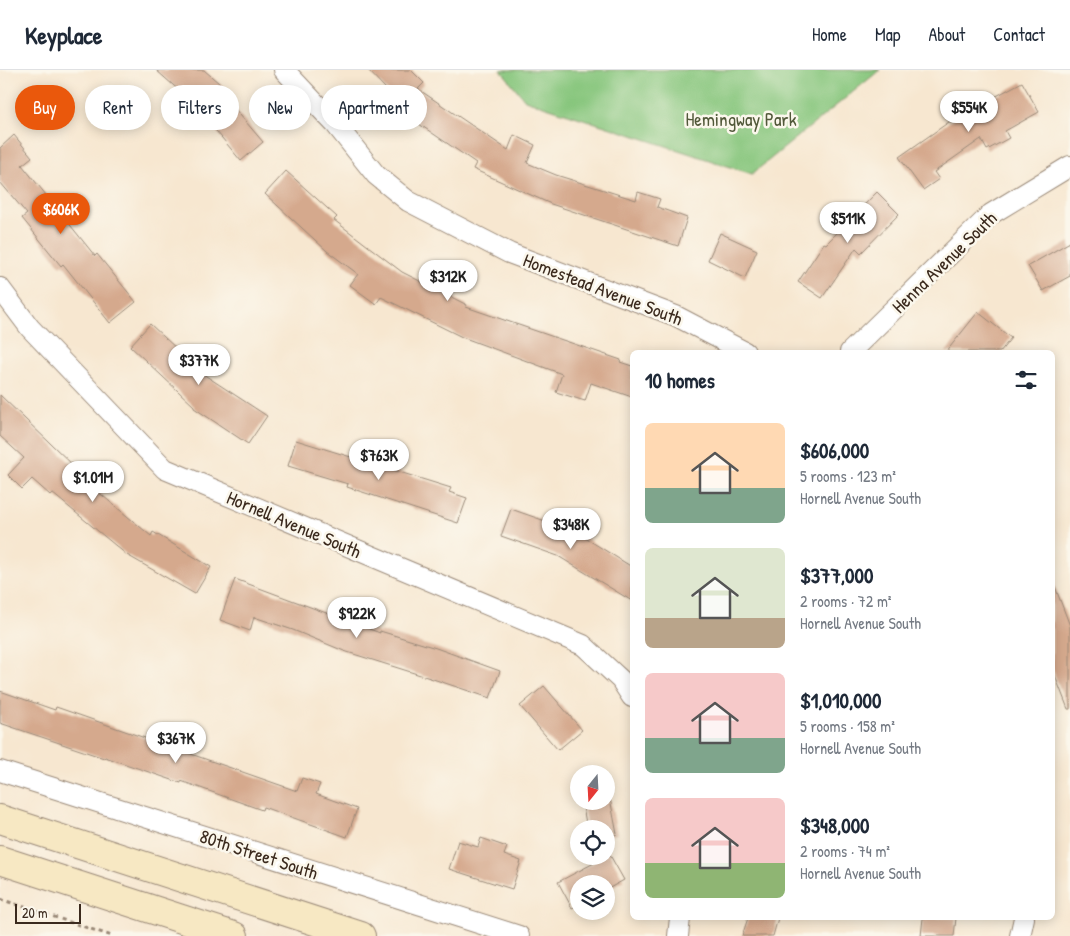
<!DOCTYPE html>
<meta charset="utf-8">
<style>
:root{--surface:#fff;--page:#f6f6f7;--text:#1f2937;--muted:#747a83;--line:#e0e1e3;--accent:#ea580c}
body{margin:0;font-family:"Patrick Hand",sans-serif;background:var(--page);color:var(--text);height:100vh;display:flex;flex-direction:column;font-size:19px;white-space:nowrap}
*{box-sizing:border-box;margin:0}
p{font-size:16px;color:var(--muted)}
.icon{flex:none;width:28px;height:28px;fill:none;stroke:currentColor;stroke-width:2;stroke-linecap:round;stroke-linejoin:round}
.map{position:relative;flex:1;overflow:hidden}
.sheet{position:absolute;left:630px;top:280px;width:425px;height:570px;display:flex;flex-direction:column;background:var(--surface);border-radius:8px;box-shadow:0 2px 12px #0003}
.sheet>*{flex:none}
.banner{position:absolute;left:15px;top:15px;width:475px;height:45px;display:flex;gap:10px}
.needle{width:32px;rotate:198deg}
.controls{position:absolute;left:570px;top:695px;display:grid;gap:10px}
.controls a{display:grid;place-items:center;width:45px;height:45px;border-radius:50%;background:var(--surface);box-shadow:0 2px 12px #0003;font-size:25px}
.scale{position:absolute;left:15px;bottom:12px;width:66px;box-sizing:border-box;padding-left:5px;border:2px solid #3b2a1e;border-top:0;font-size:14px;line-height:18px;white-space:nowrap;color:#3b2a1e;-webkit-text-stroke:4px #fbf7ec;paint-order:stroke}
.price{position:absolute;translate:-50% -42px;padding:0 11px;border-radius:18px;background:#fff;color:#222;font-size:16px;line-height:32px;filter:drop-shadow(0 1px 2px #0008)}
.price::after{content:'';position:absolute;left:50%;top:30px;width:15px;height:11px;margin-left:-8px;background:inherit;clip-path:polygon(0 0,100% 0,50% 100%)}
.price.selected{background:var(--accent);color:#fff}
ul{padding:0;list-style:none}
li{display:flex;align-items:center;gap:15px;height:125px;padding:0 15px}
li span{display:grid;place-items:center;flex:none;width:140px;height:100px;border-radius:8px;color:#555}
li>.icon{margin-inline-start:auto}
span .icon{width:60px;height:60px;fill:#fffc;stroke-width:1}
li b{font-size:21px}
h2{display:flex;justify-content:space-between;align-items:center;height:60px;padding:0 15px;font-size:21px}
.pill{padding:0 18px;border-radius:22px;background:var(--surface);box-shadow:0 2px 12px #0003;font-size:18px;line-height:45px}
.pill.selected{background:var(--accent);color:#fff}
header{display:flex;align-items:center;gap:30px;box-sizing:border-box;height:70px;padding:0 25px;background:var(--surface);border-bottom:1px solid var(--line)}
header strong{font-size:24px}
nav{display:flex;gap:28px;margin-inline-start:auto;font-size:18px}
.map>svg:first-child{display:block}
</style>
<header>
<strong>Keyplace</strong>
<nav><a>Home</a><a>Map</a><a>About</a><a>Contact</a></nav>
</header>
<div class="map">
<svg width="1070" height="866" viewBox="0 0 1070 866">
<rect width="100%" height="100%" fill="#fbf7ec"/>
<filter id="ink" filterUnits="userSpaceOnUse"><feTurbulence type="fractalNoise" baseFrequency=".02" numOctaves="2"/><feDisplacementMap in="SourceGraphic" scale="10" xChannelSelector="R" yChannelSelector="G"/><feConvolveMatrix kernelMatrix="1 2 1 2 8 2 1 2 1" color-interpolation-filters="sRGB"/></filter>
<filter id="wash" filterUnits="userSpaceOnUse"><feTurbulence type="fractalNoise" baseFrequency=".0096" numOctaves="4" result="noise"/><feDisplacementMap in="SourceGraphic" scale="20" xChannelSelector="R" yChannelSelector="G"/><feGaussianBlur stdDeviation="1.12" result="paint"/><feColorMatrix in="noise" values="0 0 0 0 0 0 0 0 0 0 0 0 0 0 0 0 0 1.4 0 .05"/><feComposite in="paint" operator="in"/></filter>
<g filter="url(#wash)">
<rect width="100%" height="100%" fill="#f7e7d0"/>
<!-- green -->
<path fill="#87c67d" stroke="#61784e" d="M501,0H880L752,104L525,30Z"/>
<g id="blocks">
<!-- building -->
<path fill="#d5a98d" d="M156,0H204L227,20L223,25L263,72L241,91L212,56L216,53Z
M368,0H411L424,13L418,19L508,80L514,65L535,75L527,93L556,105L636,130L638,122L660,129L657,137L687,148L678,176L551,134L473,99L476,93L419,54Z
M1022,12L1039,42L1005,61L1009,68L987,80L981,69L934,102L939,109L923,120L899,87L949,52Z
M14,65L32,87L22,95L95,186L97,184L136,232L110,253L63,194L61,196L22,148L27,144L0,112V78Z
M286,101L337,147L334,150L402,202L467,235L466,237L621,290L620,292L632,296V327L591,313L585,331L556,322L562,304L462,267L381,227L376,234L350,215L358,204L327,181L265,124Z
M877,122L899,144L861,183L856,178L822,228L798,212L824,173L826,174Z
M720,163L757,180L745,208L708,190Z
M1070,172V206L1043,221L1028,196Z
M978,242L1011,268L1000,282H946Z
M150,254L206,306L267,346L248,374L194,338V336L130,276Z
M0,325L76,398L73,401L151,466L153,462L211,497L195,524L127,485L52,423L50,425L32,409L22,419L8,405L24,388L0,366Z
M296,370L451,418L449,422L467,428L458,453L347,417L348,414L288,396Z
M511,439L574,461L632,497V531L558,486L501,466Z
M235,509L380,563V561L436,578L500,601L490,628L430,608L344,581L293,560L254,547L250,561L220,550Z
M1052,514H1054L1070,556V639H1068L1052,598Z
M544,616L582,660L558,680L520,636Z
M0,621L55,640L56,637L297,721L302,708L320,714L316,724L357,739L347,767L263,737L262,740L181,711V713L105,687L104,688L0,653Z
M606,708L617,764L606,767V759H587L582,731H606Z
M481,768L507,777L504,785L521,791L512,819L449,799L458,771L478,777Z
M606,778L624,810L606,820V814H579V835L572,838L558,812L594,793L593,786H606Z
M748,848H778L773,866H742Z
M923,848H956L954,866H921Z"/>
</g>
</g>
<g filter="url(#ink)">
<use href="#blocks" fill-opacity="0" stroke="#987" stroke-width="1"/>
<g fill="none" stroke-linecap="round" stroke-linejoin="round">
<defs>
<path id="street" d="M284,0L336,55L376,105L408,131L509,183L676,246L745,282
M0,218L30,258L165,399L583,575L621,610L632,627
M850,282L991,144L1070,96
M0,701L519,866
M678,866L680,848
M1020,866L1024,848"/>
<path id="secondary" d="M0,749L361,866
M0,790L234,866"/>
</defs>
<!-- street casing -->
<use href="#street" stroke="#987" stroke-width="22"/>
<!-- secondary casing -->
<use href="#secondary" stroke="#987" stroke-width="30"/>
<!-- path -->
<path stroke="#987" stroke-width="3" stroke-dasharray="4 4" stroke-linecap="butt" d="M0,829L112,866"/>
<!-- street -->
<use href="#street" stroke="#fff" stroke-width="20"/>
<!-- secondary -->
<use href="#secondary" stroke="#f7e8c3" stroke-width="28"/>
</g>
</g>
<g text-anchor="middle" stroke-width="5" stroke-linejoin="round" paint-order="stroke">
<!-- park labels -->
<g font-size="19" fill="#52593a" stroke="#fbf7ec">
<text x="741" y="56">Hemingway Park</text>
</g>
<!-- street labels -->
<g font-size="19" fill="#3b2a1e" stroke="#fbf7ec">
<text transform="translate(944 192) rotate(-44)" y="7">Henna Avenue South</text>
<text transform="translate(603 219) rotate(21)" y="7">Homestead Avenue South</text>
<text transform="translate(294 454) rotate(23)" y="7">Hornell Avenue South</text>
<text transform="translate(259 784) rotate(18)" y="7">80th Street South</text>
</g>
</g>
</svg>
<div class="controls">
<a><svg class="needle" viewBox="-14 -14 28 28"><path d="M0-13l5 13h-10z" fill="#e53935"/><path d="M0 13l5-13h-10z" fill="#747a83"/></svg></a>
<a><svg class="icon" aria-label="locate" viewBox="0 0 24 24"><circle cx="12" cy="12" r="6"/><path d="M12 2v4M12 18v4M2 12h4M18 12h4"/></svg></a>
<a><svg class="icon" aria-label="layers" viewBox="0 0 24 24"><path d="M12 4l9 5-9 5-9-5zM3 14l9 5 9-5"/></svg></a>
</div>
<div class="scale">20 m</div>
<b class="price" style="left:969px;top:63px">$554K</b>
<b class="price selected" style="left:61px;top:165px">$606K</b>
<b class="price" style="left:848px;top:174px">$511K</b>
<b class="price" style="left:448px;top:232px">$312K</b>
<b class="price" style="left:199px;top:316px">$377K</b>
<b class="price" style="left:379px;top:411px">$763K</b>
<b class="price" style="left:93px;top:433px">$1.01M</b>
<b class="price" style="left:571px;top:480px">$348K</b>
<b class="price" style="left:357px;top:569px">$922K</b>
<b class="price" style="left:176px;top:694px">$367K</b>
<div class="banner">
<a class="pill selected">Buy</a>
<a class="pill">Rent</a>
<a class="pill">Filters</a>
<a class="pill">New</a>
<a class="pill">Apartment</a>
</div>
<section class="sheet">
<h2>10 homes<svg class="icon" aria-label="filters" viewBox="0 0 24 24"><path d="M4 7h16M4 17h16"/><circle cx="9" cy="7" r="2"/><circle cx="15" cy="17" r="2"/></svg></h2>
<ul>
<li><span style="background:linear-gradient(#ffd9b3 65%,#7fa58c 0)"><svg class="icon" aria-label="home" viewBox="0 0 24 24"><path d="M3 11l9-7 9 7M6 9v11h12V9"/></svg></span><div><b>$606,000</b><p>5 rooms · 123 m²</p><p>Hornell Avenue South</p></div></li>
<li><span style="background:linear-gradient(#dfe7d0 70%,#b9a48a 0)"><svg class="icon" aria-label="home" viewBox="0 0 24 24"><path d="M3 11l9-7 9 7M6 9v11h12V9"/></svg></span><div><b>$377,000</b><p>2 rooms · 72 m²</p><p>Hornell Avenue South</p></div></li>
<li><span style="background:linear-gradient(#f6c9c9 65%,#7fa58c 0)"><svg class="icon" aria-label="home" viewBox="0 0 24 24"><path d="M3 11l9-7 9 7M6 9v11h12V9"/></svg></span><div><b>$1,010,000</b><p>5 rooms · 158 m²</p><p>Hornell Avenue South</p></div></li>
<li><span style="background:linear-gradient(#f6c9c9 65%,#8fb573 0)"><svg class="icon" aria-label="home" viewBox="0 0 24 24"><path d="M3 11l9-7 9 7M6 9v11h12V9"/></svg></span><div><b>$348,000</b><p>2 rooms · 74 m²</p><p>Hornell Avenue South</p></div></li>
</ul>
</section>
</div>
